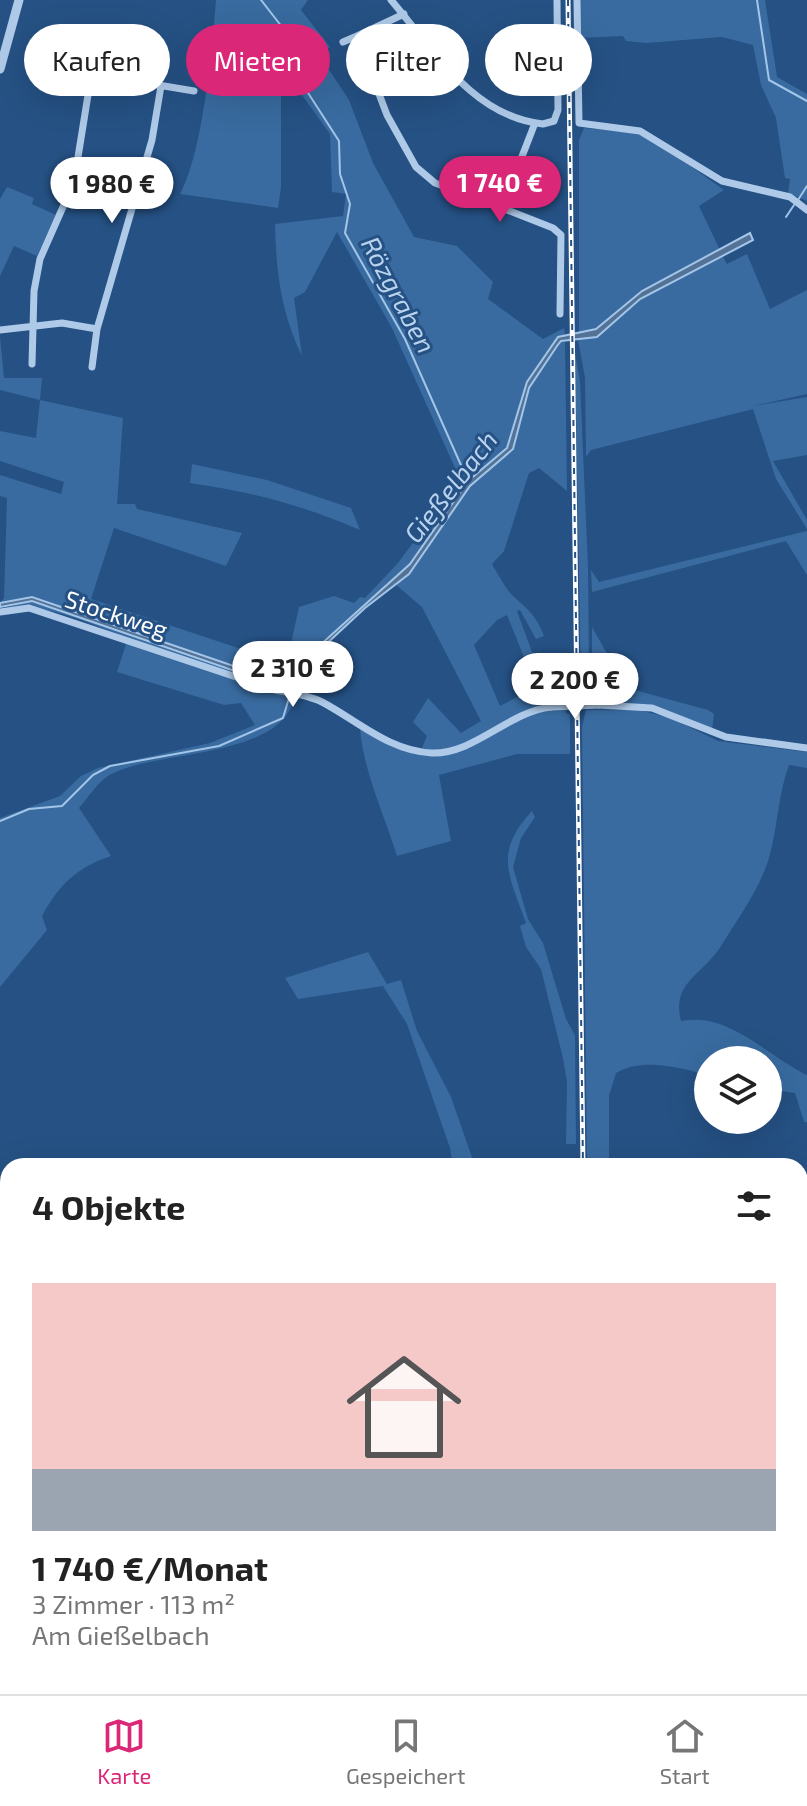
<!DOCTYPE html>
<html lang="de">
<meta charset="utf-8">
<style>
:root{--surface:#fff;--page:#f6f6f6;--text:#222;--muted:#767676;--line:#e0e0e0;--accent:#db2777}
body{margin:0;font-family:"Exo 2",sans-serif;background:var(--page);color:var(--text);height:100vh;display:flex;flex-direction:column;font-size:30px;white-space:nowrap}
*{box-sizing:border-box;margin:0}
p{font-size:26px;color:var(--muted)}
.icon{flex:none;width:44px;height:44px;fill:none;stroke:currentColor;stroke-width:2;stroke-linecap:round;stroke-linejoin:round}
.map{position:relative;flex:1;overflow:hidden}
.panel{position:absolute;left:0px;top:1158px;width:808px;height:536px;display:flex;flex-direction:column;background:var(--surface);border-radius:24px 24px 0 0;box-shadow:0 8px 32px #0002}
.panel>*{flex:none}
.banner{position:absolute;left:24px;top:24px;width:760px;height:72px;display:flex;gap:16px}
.controls{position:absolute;left:694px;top:1046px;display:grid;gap:16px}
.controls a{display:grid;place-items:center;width:88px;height:88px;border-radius:50%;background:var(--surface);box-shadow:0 8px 32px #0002;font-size:40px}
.price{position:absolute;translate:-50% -68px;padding:0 18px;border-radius:28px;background:#fff;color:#222;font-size:26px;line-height:52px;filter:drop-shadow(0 2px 4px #0008)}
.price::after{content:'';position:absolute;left:50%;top:48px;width:24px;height:18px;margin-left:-12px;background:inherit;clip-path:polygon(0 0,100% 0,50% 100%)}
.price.selected{background:var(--accent);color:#fff}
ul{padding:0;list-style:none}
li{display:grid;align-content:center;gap:16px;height:424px;padding:0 32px}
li+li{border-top:2px solid var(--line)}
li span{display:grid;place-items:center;height:248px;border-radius:0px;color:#555}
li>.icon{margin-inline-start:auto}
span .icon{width:144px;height:144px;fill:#fffc;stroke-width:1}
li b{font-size:34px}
h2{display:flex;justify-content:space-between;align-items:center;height:96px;padding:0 32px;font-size:34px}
.pill{padding:0 28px;border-radius:36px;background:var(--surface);box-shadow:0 8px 32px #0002;font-size:28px;line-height:72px}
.pill.selected{background:var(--accent);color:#fff}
.dock{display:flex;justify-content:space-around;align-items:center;height:112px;border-top:2px solid var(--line);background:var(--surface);font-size:22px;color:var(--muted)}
.dock a{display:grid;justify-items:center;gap:4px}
.dock .selected{color:var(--accent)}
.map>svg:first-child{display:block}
</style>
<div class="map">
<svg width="807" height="1694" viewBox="0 0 807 1694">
<rect width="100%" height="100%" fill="#255184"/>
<!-- green -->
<path fill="#396ba0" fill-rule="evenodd" d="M216,0H308L301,10L330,47L318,53L349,100L373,163L414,237L457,246L493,282L488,299L543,339L564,328L565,336L555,340L527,382L507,448L468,481L410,564L308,656L276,674L254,673L32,597L0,603L4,598L7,498L0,496V475L61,494L64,482L0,461V431L36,438L40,400L0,390V336L4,378H42L40,400L123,418L117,504H135L137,509L242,533L226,566L114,528L91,599L286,664L300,654L290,648L299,607L334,596L354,603L360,597L365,598L398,563L460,479L392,328L337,232L305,292L294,298L302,356C281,313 276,272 275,224L343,216L346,194L332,192L330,134L287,74L281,78V187L278,208L180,194C203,152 212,49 216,0Z
M580,0H765L777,77L807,94V201L788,193L790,179L785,178L776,118L761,85L753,45L722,37L646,43L626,41L623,36L580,38Z
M584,128L636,133L661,145L724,190L699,206L720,250L642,291L602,325L579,335V140Z
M7,187L34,198L32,204L56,215L37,256L14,246L0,276V199Z
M747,254L770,309L807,290V394L753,406L807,397V455L773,461L807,520V529L776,479L753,409L591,450L586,457L585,378L578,340L597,337L640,299L722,255L727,264Z
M561,341L565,342L567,491L539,468L529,473L504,551L492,564C498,574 505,588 513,596C528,609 537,617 544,636L536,639L520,610L517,611L544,685L565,687L566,713L570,714V754H517L439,775L451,841L397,856C384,814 364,773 360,729L420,753L427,736L413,722L428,698L461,733L481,721L422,607L395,584L414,568L470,486L512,449L529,388ZM507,615L536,687L500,706L474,645L497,620Z
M575,354L580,381L588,567L589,669L584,692L581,689Z
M192,464L267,480L351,508L360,530C302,505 252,492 190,483Z
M807,531V575L786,541L592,592L591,570L599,582Z
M32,601L267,680C293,674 311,658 330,641L326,649L288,682L293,703C273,760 149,750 108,776C97,783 88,798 79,808L111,856C77,867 59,885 42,916L47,930L0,987V818L60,796L81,776L98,768L210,743L255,725L241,703L224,705L117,672L128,638C85,622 46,602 0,609Z
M592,627L624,684L599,683L592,675Z
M591,687L631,689L708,710L714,714L712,730L648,704H587Z
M635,709L671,718L718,741L807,752V768L789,765C778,795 778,824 770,854C762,886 738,918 721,946C704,974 671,982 681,1021C729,1012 766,1055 807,1075V1122H804L795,1093L768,1089V1060H708V1075C679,1068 643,1057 616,1073L609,1096V1166H587L582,727L586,710Z
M532,811L535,817L521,838L513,867L528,919L543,943L566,1019L575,1035L576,1144H566L567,1082L563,1058L541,969L526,947L520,926L526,923C509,875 493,853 532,811Z
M368,952L387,984L401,980L417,1031L451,1097L475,1166H453L450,1148L407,1024L383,986L298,999L285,978Z
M8,1270V1485L0,1489V1275Z
M800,1545H807V1609L800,1617Z"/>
<!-- water -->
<path fill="#537296" stroke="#a2c5e8" stroke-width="2" d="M750,233L753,240L640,299L597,337L561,341L557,346L529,388L513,449L470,486L409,574L365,608L307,662L282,677L255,678L32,601L0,607V603L32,597L254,673L276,674L308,656L410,564L468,481L507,448L527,382L558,337L596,329L642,291Z"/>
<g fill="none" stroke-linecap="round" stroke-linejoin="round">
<!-- stream -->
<path stroke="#a2c5e8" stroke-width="2" d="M261,0L303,54L305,60L298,71L303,85L339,141L340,174L350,204L345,233L405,339L468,481
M757,0L769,80L807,101
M798,200L807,186
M786,217L794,205
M278,676L286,688
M0,821L29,809L62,806L93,775L110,766L219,746L283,718L289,698
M800,1407L807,1408
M0,1485L8,1481
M800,1599L807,1594
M704,1694L718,1686"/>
<!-- minor -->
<path stroke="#aecae8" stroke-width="7" d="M391,0C433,49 473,117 543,124L554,121L558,110L557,0
M577,0L579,123L640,131L722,181L790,197L807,210
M404,14L357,36L387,115L416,167L435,183L502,208
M343,42L357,36
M92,74L194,91
M535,123L502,208L553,228L561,235L560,314
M0,330L62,323L97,329
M32,364L34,291L40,259L74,182L97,39
M92,367L97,329L152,140L161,86
M0,612L29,608L275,690C291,693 308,695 322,702C358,721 389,751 432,753C475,754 508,712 551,707
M599,705L652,708L726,737L807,748
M419,1686V1694
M316,1694L322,1686"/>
<!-- tertiary -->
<path stroke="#aecae8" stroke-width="9" d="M0,69L19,0"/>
<defs>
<path id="rail" d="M568,0L583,1166
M590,1686V1694"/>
</defs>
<!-- rail casing -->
<use href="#rail" stroke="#fff" stroke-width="5"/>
<!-- rail -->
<use href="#rail" stroke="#255184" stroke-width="2" stroke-dasharray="6" stroke-linecap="butt"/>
<!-- minor-bridge -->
<path stroke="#aecae8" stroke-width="7" d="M551,707L599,705"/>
</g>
<g text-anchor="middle" stroke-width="6" stroke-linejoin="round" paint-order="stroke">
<!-- street labels -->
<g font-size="24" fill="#fff" stroke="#255184">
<text transform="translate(116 615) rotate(18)" y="8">Stockweg</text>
</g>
<!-- water labels -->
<g font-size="26" font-style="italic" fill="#b9d3ef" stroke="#255184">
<text transform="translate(398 295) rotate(62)" y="9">Rözgraben</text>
<text transform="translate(451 487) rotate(-52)" y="9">Gießelbach</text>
</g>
</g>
</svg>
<div class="controls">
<a><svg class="icon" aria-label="layers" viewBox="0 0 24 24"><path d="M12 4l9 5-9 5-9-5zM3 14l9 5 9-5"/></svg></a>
</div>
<b class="price selected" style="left:500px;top:224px">1 740 €</b>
<b class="price" style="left:112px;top:225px">1 980 €</b>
<b class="price" style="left:293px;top:709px">2 310 €</b>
<b class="price" style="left:575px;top:721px">2 200 €</b>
<div class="banner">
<a class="pill">Kaufen</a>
<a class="pill selected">Mieten</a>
<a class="pill">Filter</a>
<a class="pill">Neu</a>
</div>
<section class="panel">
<h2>4 Objekte<svg class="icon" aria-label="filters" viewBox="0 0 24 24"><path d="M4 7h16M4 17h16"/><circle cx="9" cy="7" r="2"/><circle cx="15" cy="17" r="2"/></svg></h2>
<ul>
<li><span style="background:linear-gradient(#f6c9c9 75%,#9aa5b1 0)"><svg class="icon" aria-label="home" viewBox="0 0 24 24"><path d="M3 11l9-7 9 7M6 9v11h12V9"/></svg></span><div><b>1 740 €/Monat</b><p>3 Zimmer · 113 m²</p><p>Am Gießelbach</p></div></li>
</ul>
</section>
</div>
<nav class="dock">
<a class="selected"><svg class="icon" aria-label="map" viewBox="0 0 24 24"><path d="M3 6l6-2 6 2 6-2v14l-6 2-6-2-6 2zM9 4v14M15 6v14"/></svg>Karte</a>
<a><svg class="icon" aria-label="saved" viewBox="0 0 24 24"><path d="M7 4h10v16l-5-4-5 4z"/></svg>Gespeichert</a>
<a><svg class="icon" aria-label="home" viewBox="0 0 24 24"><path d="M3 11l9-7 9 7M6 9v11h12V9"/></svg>Start</a>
</nav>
